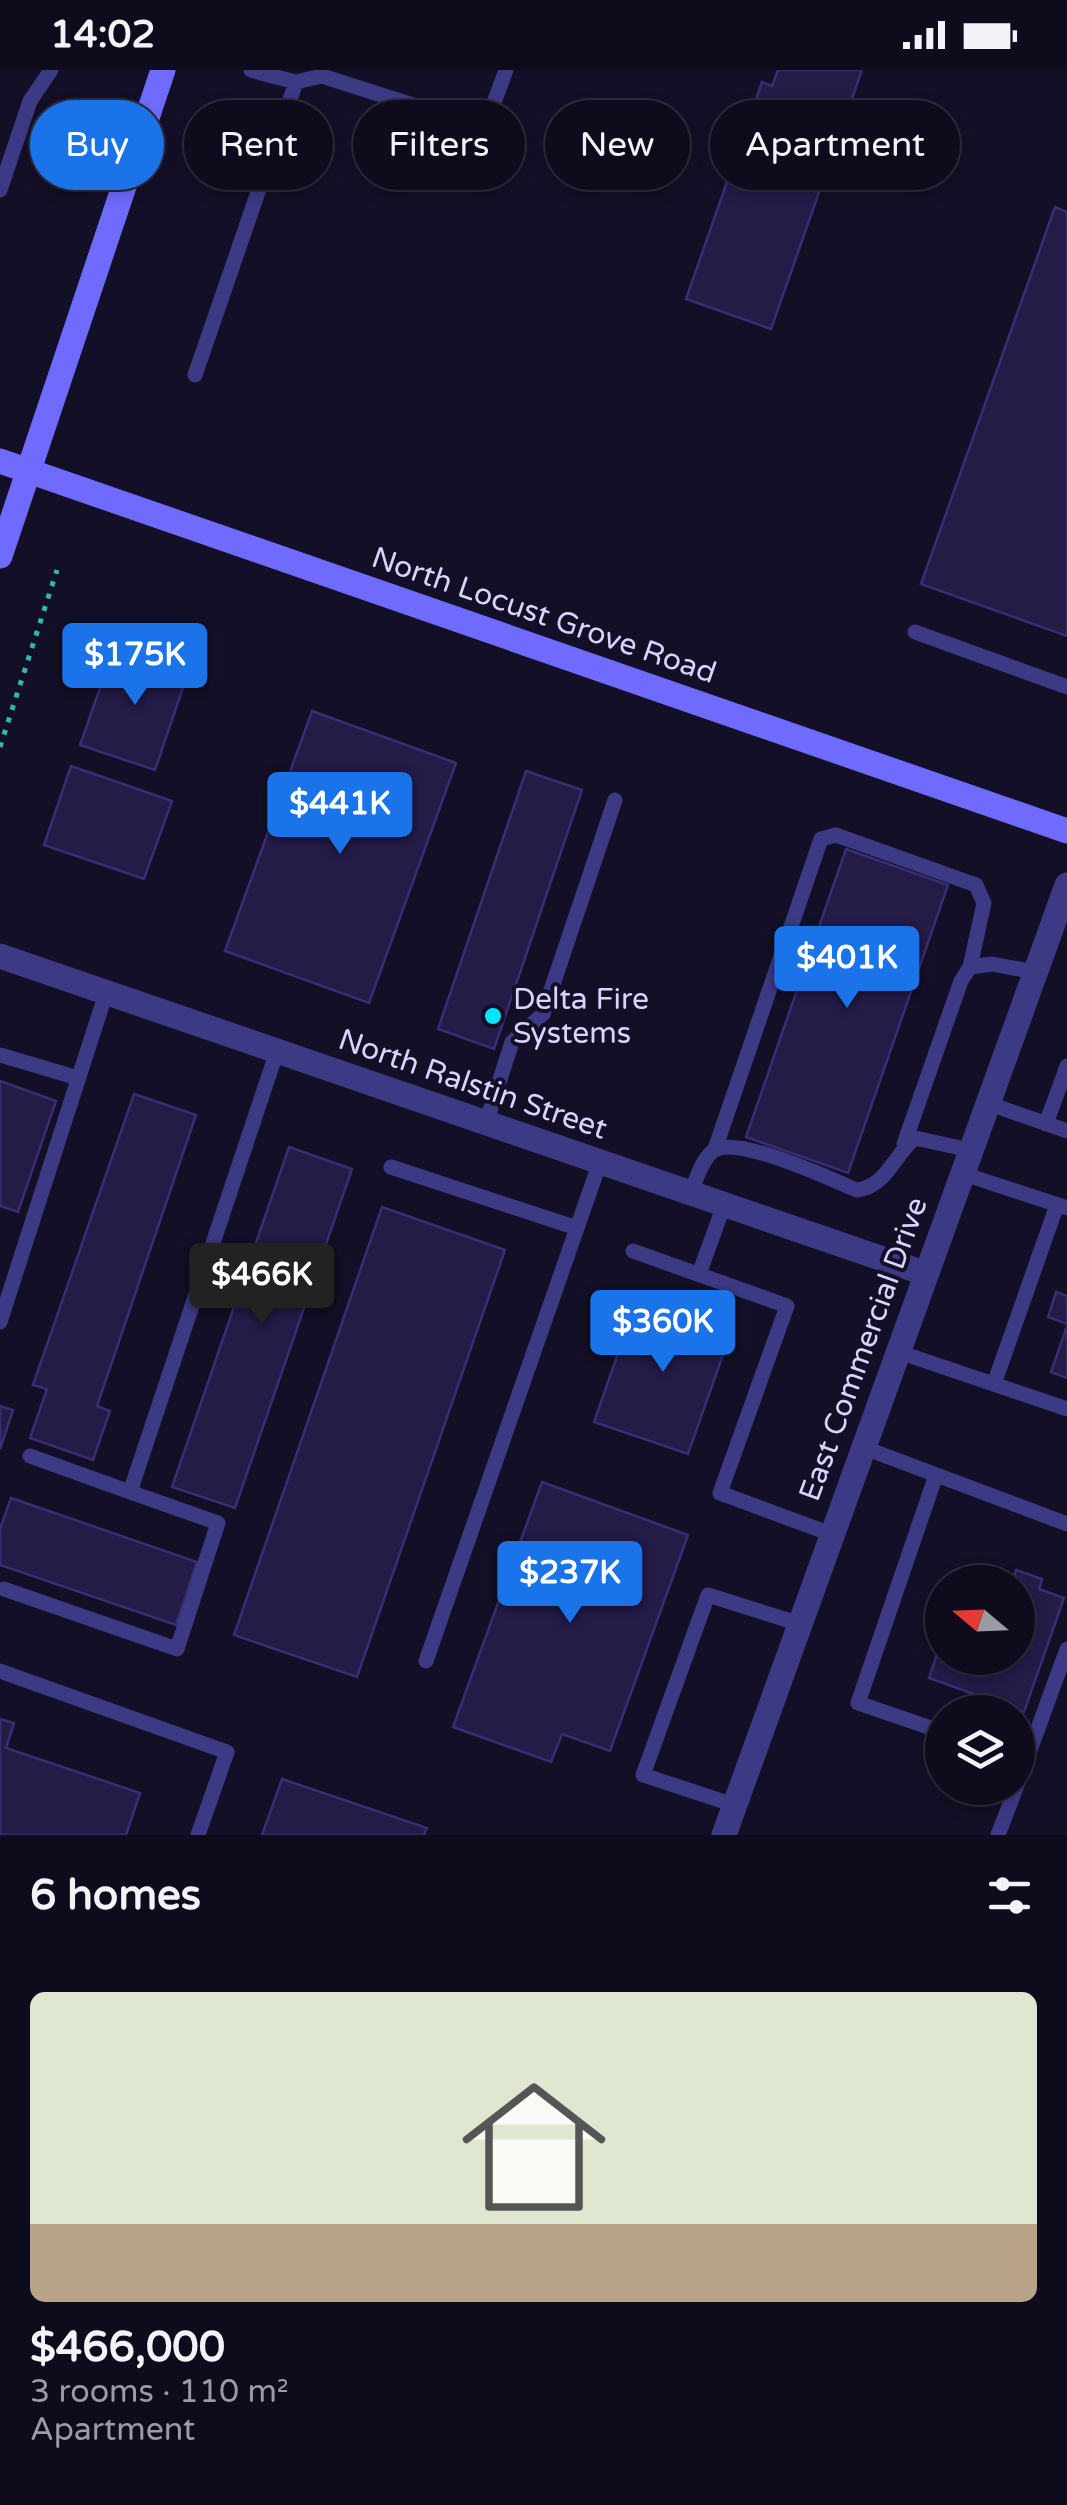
<!DOCTYPE html>
<meta charset="utf-8">
<style>
:root{--surface:#0e0b1c;--page:#171425;--text:#f1f3f6;--muted:#9b9ba3;--line:#2e2b3b;--accent:#1a73e8}
body{margin:0;font-family:"Varela Round",sans-serif;background:var(--page);color:var(--text);height:100vh;display:flex;flex-direction:column;font-size:38px;white-space:nowrap}
*{box-sizing:border-box;margin:0}
p{font-size:32px;color:var(--muted)}
.icon{flex:none;width:55px;height:55px;fill:none;stroke:currentColor;stroke-width:2;stroke-linecap:round;stroke-linejoin:round}
.map{position:relative;height:1765px;overflow:hidden}
.details{display:flex;flex-direction:column;background:var(--surface);flex:1}
.details>*{flex:none}
.hud{position:absolute;left:30px;top:30px;width:1008px;height:90px;display:flex;gap:20px}
.needle{width:65px;rotate:289deg}
.fabs{position:absolute;left:925px;top:1495px;display:grid;gap:20px}
.fabs a{display:grid;place-items:center;width:110px;height:110px;border-radius:50%;background:var(--surface);box-shadow:0 5px 15px #0003,0 0 0 2px var(--line);font-size:50px}
.price{position:absolute;translate:-50% -85px;padding:0 22px;border-radius:10px;background:var(--accent);color:#fff;font-size:32px;line-height:65px;filter:drop-shadow(0 2px 5px #0008)}
.price::after{content:'';position:absolute;left:50%;top:60px;width:30px;height:22px;margin-left:-15px;background:inherit;clip-path:polygon(0 0,100% 0,50% 100%)}
.price.current{background:#222;color:#fff}
ul{padding:0;list-style:none}
li{display:grid;align-content:center;gap:20px;height:530px;padding:0 30px}
li+li{border-top:2px solid var(--line)}
li span{display:grid;place-items:center;height:310px;border-radius:15px;color:#555}
li>.icon{margin-inline-start:auto}
span .icon{width:180px;height:180px;fill:#fffc;stroke-width:1}
li b{font-size:42px}
h2{display:flex;justify-content:space-between;align-items:center;height:120px;padding:0 30px;font-size:42px}
.tag{padding:0 35px;border-radius:45px;background:var(--surface);box-shadow:0 5px 15px #0003,0 0 0 2px var(--line);font-size:35px;line-height:90px}
.tag.current{background:var(--accent);color:#fff}
.status{display:flex;justify-content:space-between;align-items:center;height:70px;padding:0 50px;background:var(--surface);direction:ltr}
.status svg{height:28px;fill:currentColor}
.map>svg:first-child{display:block}
</style>
<div class="status"><b>14:02</b><svg viewBox="0 0 49 12"><path d="M0 12V9h3v3zM5 12V6h3v6zM10 12V3h3v9zM15 12V0h3v12zM26 1h20v11H26zM47 4h2v5h-2z"/></svg></div>
<div class="map">
<svg width="1067" height="1765" viewBox="0 0 1067 1765">
<rect width="100%" height="100%" fill="#130f26"/>
<!-- building -->
<path fill="#241b47" stroke="#3b2d73" stroke-width="2.5" d="M778,0H862L771,259L686,229L762,12L772,16Z
M1055,137L1067,142V566L921,514Z
M115,575L189,600L155,700L80,675Z
M312,641L456,693L369,933L225,881Z
M71,696L172,731L144,809L44,775Z
M526,701L582,720L494,979L438,959Z
M846,779L948,815L848,1103L746,1067Z
M0,1011L56,1031L18,1142L0,1136Z
M134,1024L196,1045L97,1336L110,1341L93,1390L30,1368L47,1319L33,1315Z
M289,1077L352,1099L235,1438L172,1417Z
M382,1137L505,1180L357,1607L234,1565Z
M1056,1222L1067,1226V1254L1048,1247Z
M638,1226L732,1259L688,1384L594,1352Z
M1067,1256V1308L1051,1302Z
M0,1336L13,1340L0,1379Z
M542,1412L688,1465L610,1681L562,1664L551,1692L453,1657Z
M11,1428L197,1492L176,1555L0,1495V1459Z
M1016,1500L1042,1509L1039,1519L1064,1528L1024,1642L929,1608L942,1569V1588H1018V1512H1012Z
M0,1649L14,1653L6,1678L140,1723L126,1765H0Z
M282,1709L427,1758L424,1765H262Z"/>
<g fill="none" stroke-linecap="round" stroke-linejoin="round">
<!-- path -->
<path stroke="#2fb8b0" stroke-width="5" stroke-dasharray="5 8" stroke-linecap="butt" d="M0,677L57,500"/>
<!-- lane -->
<path stroke="#3d3a85" stroke-width="15" d="M251,0L272,6L273,0
M272,6L296,12L322,6L463,51L489,46L506,0
M0,120L30,31L51,0
M195,305L296,12
M915,562L1067,617
M0,985L78,1008
M987,1033L1067,1061
M486,1053L512,972L543,944L615,730
M1046,1054L1067,996
M904,1074L961,911L970,897L992,894L1035,902
M715,1079L821,769L836,765L976,815L984,833L970,897
M391,1097L577,1158L426,1591
M961,1103L1067,1138
M690,1123C696,1111 702,1089 713,1081C736,1064 830,1109 857,1120C886,1117 894,1085 915,1068L970,1080
M577,1158L600,1092
M633,1181L787,1236L720,1423L831,1464
M699,1204L724,1135
M0,1252L106,923
M896,1281L1067,1339
M994,1314L1057,1135
M862,1377L1067,1454
M30,1386L130,1422
M4,1519L177,1579L218,1453L130,1422L277,981
M0,1601L227,1682L198,1765
M934,1659L858,1633L936,1405
M1018,1713L1067,1579
M734,1735L643,1705L708,1525L800,1554
M998,1765L1016,1718"/>
<!-- street -->
<path stroke="#3d3a85" stroke-width="25" d="M0,886L924,1203
M724,1765L1067,815"/>
<!-- secondary -->
<path stroke="#6f6bff" stroke-width="25" d="M0,391L1067,761
M0,486L163,0"/>
</g>
<!-- markers -->
<circle fill="#00e5ff" stroke="#130f26" stroke-width="4" cx="493" cy="946" r="10"/>
<g text-anchor="middle" stroke-width="8" stroke-linejoin="round" paint-order="stroke">
<!-- street labels -->
<g font-size="30" fill="#d9d4ff" stroke="#130f26">
<text transform="translate(544 545) rotate(19)" y="10">North Locust Grove Road</text>
<text transform="translate(473 1014) rotate(19)" y="10">North Ralstin Street</text>
<text transform="translate(863 1279) rotate(-70)" y="10">East Commercial Drive</text>
</g>
<!-- poi labels -->
<g font-size="30" fill="#d9d4ff" stroke="#130f26" text-anchor="start">
<text x="513" y="939">Delta Fire<tspan x="513" dy="34">Systems</tspan></text>
</g>
</g>
</svg>
<div class="fabs">
<a><svg class="needle" viewBox="-14 -14 28 28"><path d="M0-13l5 13h-10z" fill="#e53935"/><path d="M0 13l5-13h-10z" fill="#9b9ba3"/></svg></a>
<a><svg class="icon" aria-label="layers" viewBox="0 0 24 24"><path d="M12 4l9 5-9 5-9-5zM3 14l9 5 9-5"/></svg></a>
</div>
<b class="price" style="left:135px;top:638px">$175K</b>
<b class="price" style="left:340px;top:787px">$441K</b>
<b class="price" style="left:847px;top:941px">$401K</b>
<b class="price current" style="left:262px;top:1258px">$466K</b>
<b class="price" style="left:663px;top:1305px">$360K</b>
<b class="price" style="left:570px;top:1556px">$237K</b>
<div class="hud">
<a class="tag current">Buy</a>
<a class="tag">Rent</a>
<a class="tag">Filters</a>
<a class="tag">New</a>
<a class="tag">Apartment</a>
</div>
</div>
<section class="details">
<h2>6 homes<svg class="icon" aria-label="filters" viewBox="0 0 24 24"><path d="M4 7h16M4 17h16"/><circle cx="9" cy="7" r="2"/><circle cx="15" cy="17" r="2"/></svg></h2>
<ul>
<li><span style="background:linear-gradient(#dfe7d0 75%,#b9a48a 0)"><svg class="icon" aria-label="home" viewBox="0 0 24 24"><path d="M3 11l9-7 9 7M6 9v11h12V9"/></svg></span><div><b>$466,000</b><p>3 rooms · 110 m²</p><p>Apartment</p></div></li>
</ul>
</section>
